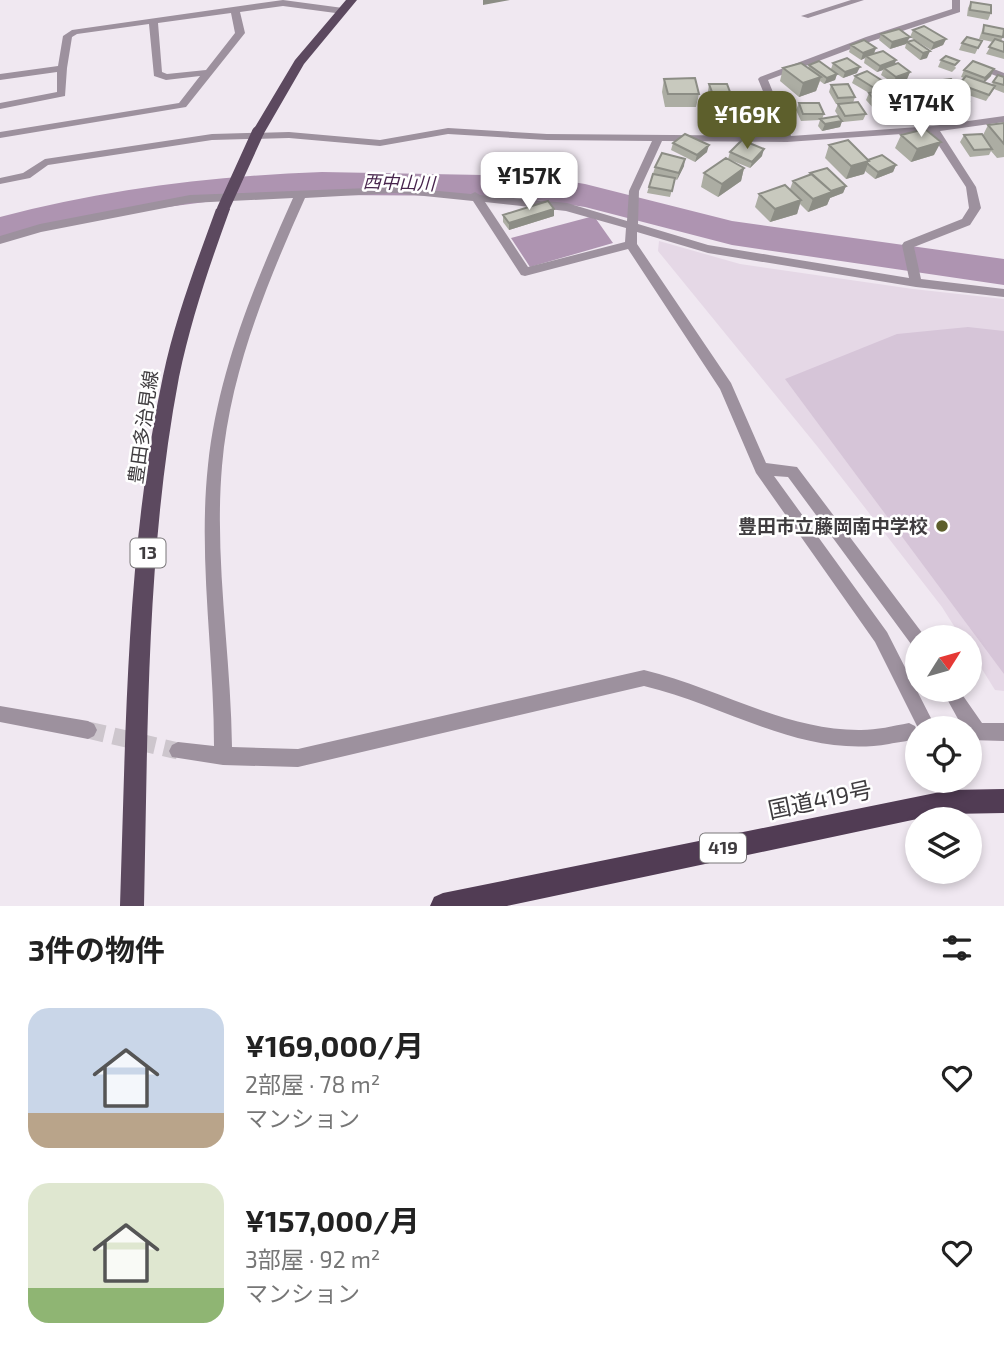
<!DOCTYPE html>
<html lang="ja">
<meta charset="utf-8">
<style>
:root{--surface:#fff;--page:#f2f2f2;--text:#222;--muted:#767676;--accent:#5d5f2c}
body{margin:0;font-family:"Exo 2","Noto Sans JP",sans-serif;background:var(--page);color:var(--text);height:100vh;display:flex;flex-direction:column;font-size:26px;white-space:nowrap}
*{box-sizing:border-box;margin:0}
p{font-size:23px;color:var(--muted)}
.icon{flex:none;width:38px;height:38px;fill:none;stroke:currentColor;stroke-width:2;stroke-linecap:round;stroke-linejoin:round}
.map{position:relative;height:906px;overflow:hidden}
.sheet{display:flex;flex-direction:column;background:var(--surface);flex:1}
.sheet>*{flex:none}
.needle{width:46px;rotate:53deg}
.buttons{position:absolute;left:905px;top:625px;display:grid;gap:14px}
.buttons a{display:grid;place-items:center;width:77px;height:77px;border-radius:50%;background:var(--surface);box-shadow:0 4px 10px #0003;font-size:35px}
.price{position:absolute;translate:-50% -60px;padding:0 16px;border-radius:14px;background:#fff;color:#222;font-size:23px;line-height:46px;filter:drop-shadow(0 2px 4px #0008)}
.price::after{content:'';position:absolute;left:50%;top:42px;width:21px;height:16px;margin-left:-10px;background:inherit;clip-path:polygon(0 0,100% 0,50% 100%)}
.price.active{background:var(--accent);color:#fff}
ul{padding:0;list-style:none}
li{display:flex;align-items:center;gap:21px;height:175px;padding:0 28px}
li span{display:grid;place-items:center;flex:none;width:196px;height:140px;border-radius:21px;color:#555}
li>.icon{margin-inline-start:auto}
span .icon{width:84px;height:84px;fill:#fffc;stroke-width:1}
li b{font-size:30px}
h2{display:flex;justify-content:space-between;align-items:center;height:84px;padding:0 28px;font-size:30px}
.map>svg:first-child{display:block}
</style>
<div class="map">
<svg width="1004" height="906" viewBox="0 0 1004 906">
<rect width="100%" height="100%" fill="#f0e8f1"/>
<!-- built -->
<path fill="#e5d8e6" d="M659,241L740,264L913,289L1004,299V691L995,690L970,650V637H961L942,607L817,446L658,251Z"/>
<!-- green -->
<path fill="#d6c5d8" d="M968,327L1004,331V674L785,379L897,334Z"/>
<!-- water -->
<path fill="#ae94b1" d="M590,217L596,219L613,243L530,267L511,238Z"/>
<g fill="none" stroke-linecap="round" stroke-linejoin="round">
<!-- river -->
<path fill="#ae94b1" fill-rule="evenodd" d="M322,172L536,176L585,184L732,221L1004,259V285L732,245L585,207L510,196L322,195L213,201L106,215L0,241V217C106,189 212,176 322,172Z"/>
<!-- minor-tunnel -->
<path stroke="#cdc6cd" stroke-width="17" stroke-dasharray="17 9" stroke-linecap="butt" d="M88,730L178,751"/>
<!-- minor -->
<path fill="#9d919e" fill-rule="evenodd" d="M283,0L343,8L347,11L343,14L283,6L240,12L245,33L186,107L0,138V132L179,103L200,76L166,80L154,76L149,24L77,34L72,37L67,68L65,96L0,109V103L57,92V72L0,80V74L58,66L63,36L72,30ZM231,13L235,33L206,70L167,74L162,72L158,23Z
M851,0H864L808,18L801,16Z
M952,0H960V12L872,41L768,80L791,136L933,126L1004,116V122L940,131L976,187L981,208L970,225L914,247L921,279L1004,289V297L916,287L708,253L637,232V244L731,383L766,463L797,467L923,634L924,637H917V647L911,644L788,477L774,476L887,632L936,728H918L875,642L756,473L720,389L628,249L525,276L521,275L473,201L395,193L305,198C267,283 230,372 222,466C214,560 231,654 232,747L298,749L644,670C716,687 786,731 861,730C877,730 893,726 909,723L915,726L917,730L915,738C907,742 898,742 889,744C803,759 725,705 644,686L298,767L223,765L172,757L169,751L172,745L178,742L214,746C214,653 198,558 208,465C218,371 255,283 293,198L190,203L41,232L0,244V236L40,224L190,195L395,187L471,194L475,192L480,195L567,203L627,221L629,191L652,141L547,140L448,134L380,146L289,138L212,140L48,165L30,178L0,184V178L23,173L45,159L212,134L289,132L380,140L448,128L547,134L781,136L758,79L760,77L866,37L952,9ZM930,132L966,187L969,208L962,219L904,242L902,245L909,278L708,245L638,224L639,191L662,141L787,142ZM485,202L566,211L626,228L625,242L528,267Z
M976,62L1004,73V79L973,67L971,65Z
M942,690H959L982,723H1004V741L970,740V728H963Z
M0,706L88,721L94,724L97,730L94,736L88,739L0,722Z
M936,780H954L959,802L956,808L950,811L944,808Z"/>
<!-- primary -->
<path fill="#5c495f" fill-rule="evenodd" d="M346,0H357L304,64L263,135H253L252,132L295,60Z
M223,204L230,209C210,264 191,319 179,377C146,551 148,729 144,906H120C126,729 126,550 163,376C175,319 196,264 216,209Z"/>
<!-- trunk -->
<path fill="#513c54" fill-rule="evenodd" d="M1004,789V813L950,814L917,819L507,906H430L434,897L443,893L950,790Z"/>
<!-- primary-bridge -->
<path stroke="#5c495f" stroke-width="12" d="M223,209L258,132"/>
</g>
<!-- wall -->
<path fill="#acada3" d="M971,2L991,13L988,20L967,16L968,8Z
M984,25L1003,37L1001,41L1004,42V59L986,54L993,42L979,39Z
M913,30L946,39L943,45L931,50L910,37Z
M881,34L908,42L914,40L927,58L920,60L905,48L906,44L890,49L879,40Z
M962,43L978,48L975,54L959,50Z
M851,45L876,48L874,54L910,72L907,79L893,83L881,75L883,70L877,72L864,63L865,58L861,60L849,52Z
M946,56L956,68L952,72L938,67L941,60Z
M833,63L857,73L843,78L837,74L835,80L824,84L820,81L816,91L799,97L780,81L783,68H808L809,65L831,69Z
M964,70L991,76L984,82L992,85L993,82L1004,77V93L994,89L986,101L962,93L969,101L962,114L946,116L928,94L934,81L958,88L964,78L961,77Z
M855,76L884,89L878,92L894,106L874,109L866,100L869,93L852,83Z
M664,79L699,94L696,107H665L662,92Z
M709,84L733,100L732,107H713L708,91Z
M831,85L855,97L853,103L866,114L863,120L843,122L842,121L840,127L822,131L818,126L820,120L801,121L796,110L799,103L824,114L822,119H840L835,111L838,104H836L829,92Z
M922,110L914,125L902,122L905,115Z
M1004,123V157L997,158L991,151L989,155L970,157L960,142L964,135H983L988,125Z
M901,135L934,155L911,162L895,148Z
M673,143L707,152L695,162L671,150Z
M829,145L868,160L896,165L893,172L875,179L865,171L864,174L846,179L825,158Z
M730,152L762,156L750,168L728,159Z
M684,166L677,180L675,179L670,197L647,193L655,167Z
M744,168L741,181L718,197L701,187L704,173Z
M810,173L846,186L843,193L830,198L827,205L808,212L800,204L797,214L770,222L755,207L759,194L790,189L793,181L810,175Z
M503,215L554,216L509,230L503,222Z"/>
<!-- shaded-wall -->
<path fill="#8c8d85" d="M483,0H510L483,5Z
M910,37L906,44L890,49L892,42Z
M946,39L943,45L931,50L934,43Z
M876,48L873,55L866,56L865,58L861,60L863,53Z
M930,51L927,58L920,60L923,53Z
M896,60L894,67L884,68L883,70L877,72L880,66Z
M860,67L857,73L843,78L845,72Z
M994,69L991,76L982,85L985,78Z
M910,72L907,79L893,83L896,77Z
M837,74L835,80L824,84L827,78Z
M821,77L816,91L799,97L803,83Z
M886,83L884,89L872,95L874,88Z
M896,99L894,106L874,109L876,102Z
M842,121L840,127L822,131L825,124Z
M941,142L934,155L911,162L917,149Z
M709,145L707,152L695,162L697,155Z
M764,149L762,156L750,168L752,162Z
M685,159L684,166L677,180L679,173Z
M869,161L864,174L846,179L851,166Z
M896,165L893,172L875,179L878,172Z
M744,168L741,181L718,197L722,184Z
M846,186L843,193L830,198L827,205L808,212L813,199Z
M801,200L797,214L770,222L775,209Z
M554,209V216L509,230V223Z"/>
<!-- building -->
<path fill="#c8c9be" stroke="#8c8d85" stroke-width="2" d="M971,2L991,5V13L970,10Z
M984,25L1004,29L1003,37L983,33Z
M924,26L946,39L934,43L913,30Z
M899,29L910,37L892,42L881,34Z
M967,37L982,41L978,48L962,43Z
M995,39L1004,42V52L989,47Z
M864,40L876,48L863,53L851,45Z
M914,40L930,51L923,53L907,42Z
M883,51L896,60L880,66L866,56Z
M946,56L959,61L955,65L941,60Z
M847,58L860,67L845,72L833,63Z
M819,61L837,74L827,78L809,65Z
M973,61L994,69L985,78L964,70Z
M801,63L821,77L803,83L783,68Z
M898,63L910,72L896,77L884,68Z
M867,71L886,83L874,88L855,76Z
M998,75L1004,77V85L993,82Z
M966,76L995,86L989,95L959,84Z
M695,78L699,94H668L664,79Z
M951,79L969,101L952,103L934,81Z
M709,84H727L733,100H715Z
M848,84L855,97L838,98L831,85Z
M889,90L896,99L876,102L869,93Z
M858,102L866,114L845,116L838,104Z
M799,103H819L824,114H803Z
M910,106L922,110L917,119L905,115Z
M838,116L842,121L825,124L820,119Z
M1004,123V144L988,125Z
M925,129L941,142L917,149L901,135Z
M685,134L709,145L697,155L673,143Z
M982,134L992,149L974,150L964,135Z
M742,140L764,149L752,162L730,152Z
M848,140L869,161L851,166L829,145Z
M662,153L685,159L679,173L655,167Z
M882,155L896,165L878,172L868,164V160Z
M726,158L744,168L722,184L704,173Z
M827,168L846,186L831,191L810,173Z
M653,174L675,178L672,191L649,187Z
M812,174L832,192L813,199L793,181Z
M785,185L801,200L775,209L759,194Z
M548,201L554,209L509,223L503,215Z"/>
<!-- markers -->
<circle fill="#5d5f2c" stroke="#fff" stroke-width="2.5" cx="942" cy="526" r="7"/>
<g text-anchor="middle" stroke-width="5" stroke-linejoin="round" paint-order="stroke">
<!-- far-water labels -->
<g font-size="18" font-style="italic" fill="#48254d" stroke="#fff">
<text transform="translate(399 183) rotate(2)" y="6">西中山川</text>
</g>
<!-- shield labels -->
<g fill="#fff" stroke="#797679" stroke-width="2">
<rect x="130.5" y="538.5" width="35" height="29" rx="5"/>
<rect x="700" y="833.5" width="46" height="29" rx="5"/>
</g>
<g font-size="18" font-weight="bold" fill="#3f3c3f">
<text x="148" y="559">13</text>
<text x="723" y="854">419</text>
</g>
<!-- street labels -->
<g font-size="19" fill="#3f3c3f" stroke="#fff">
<text transform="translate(143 427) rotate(-82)" y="7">豊田多治見線</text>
</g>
<!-- poi labels -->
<g font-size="19" font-weight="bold" fill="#3f3c3f" stroke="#fff" text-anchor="end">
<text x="928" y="533">豊田市立藤岡南中学校</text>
</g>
<!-- near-street labels -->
<g font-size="23" fill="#3f3c3f" stroke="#fff">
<text transform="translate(820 800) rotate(-12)" y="8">国道419号</text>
</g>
</g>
</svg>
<div class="buttons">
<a><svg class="needle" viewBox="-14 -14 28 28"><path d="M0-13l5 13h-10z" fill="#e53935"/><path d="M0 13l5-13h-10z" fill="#767676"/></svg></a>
<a><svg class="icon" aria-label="locate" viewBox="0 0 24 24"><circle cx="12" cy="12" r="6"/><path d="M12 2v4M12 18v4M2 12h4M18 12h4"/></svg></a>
<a><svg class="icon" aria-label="layers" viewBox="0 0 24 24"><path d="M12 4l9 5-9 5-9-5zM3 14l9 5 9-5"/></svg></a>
</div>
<b class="price" style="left:921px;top:139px">¥174K</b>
<b class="price active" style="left:747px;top:151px">¥169K</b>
<b class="price" style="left:529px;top:212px">¥157K</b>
</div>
<section class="sheet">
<h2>3件の物件<svg class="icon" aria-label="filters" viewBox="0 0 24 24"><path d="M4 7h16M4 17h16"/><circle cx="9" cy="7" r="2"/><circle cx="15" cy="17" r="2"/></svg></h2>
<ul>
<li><span style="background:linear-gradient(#c9d6e8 75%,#b9a48a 0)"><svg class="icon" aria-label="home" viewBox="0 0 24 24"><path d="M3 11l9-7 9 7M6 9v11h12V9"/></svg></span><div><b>¥169,000/月</b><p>2部屋 · 78 m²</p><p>マンション</p></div><svg class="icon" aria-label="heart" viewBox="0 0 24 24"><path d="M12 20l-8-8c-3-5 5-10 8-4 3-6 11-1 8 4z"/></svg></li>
<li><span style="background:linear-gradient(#dfe7d0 75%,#8fb573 0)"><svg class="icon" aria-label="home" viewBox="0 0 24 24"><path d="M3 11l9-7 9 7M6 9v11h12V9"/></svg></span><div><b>¥157,000/月</b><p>3部屋 · 92 m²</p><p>マンション</p></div><svg class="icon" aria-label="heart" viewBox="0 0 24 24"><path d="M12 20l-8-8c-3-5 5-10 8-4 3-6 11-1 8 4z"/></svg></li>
</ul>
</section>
